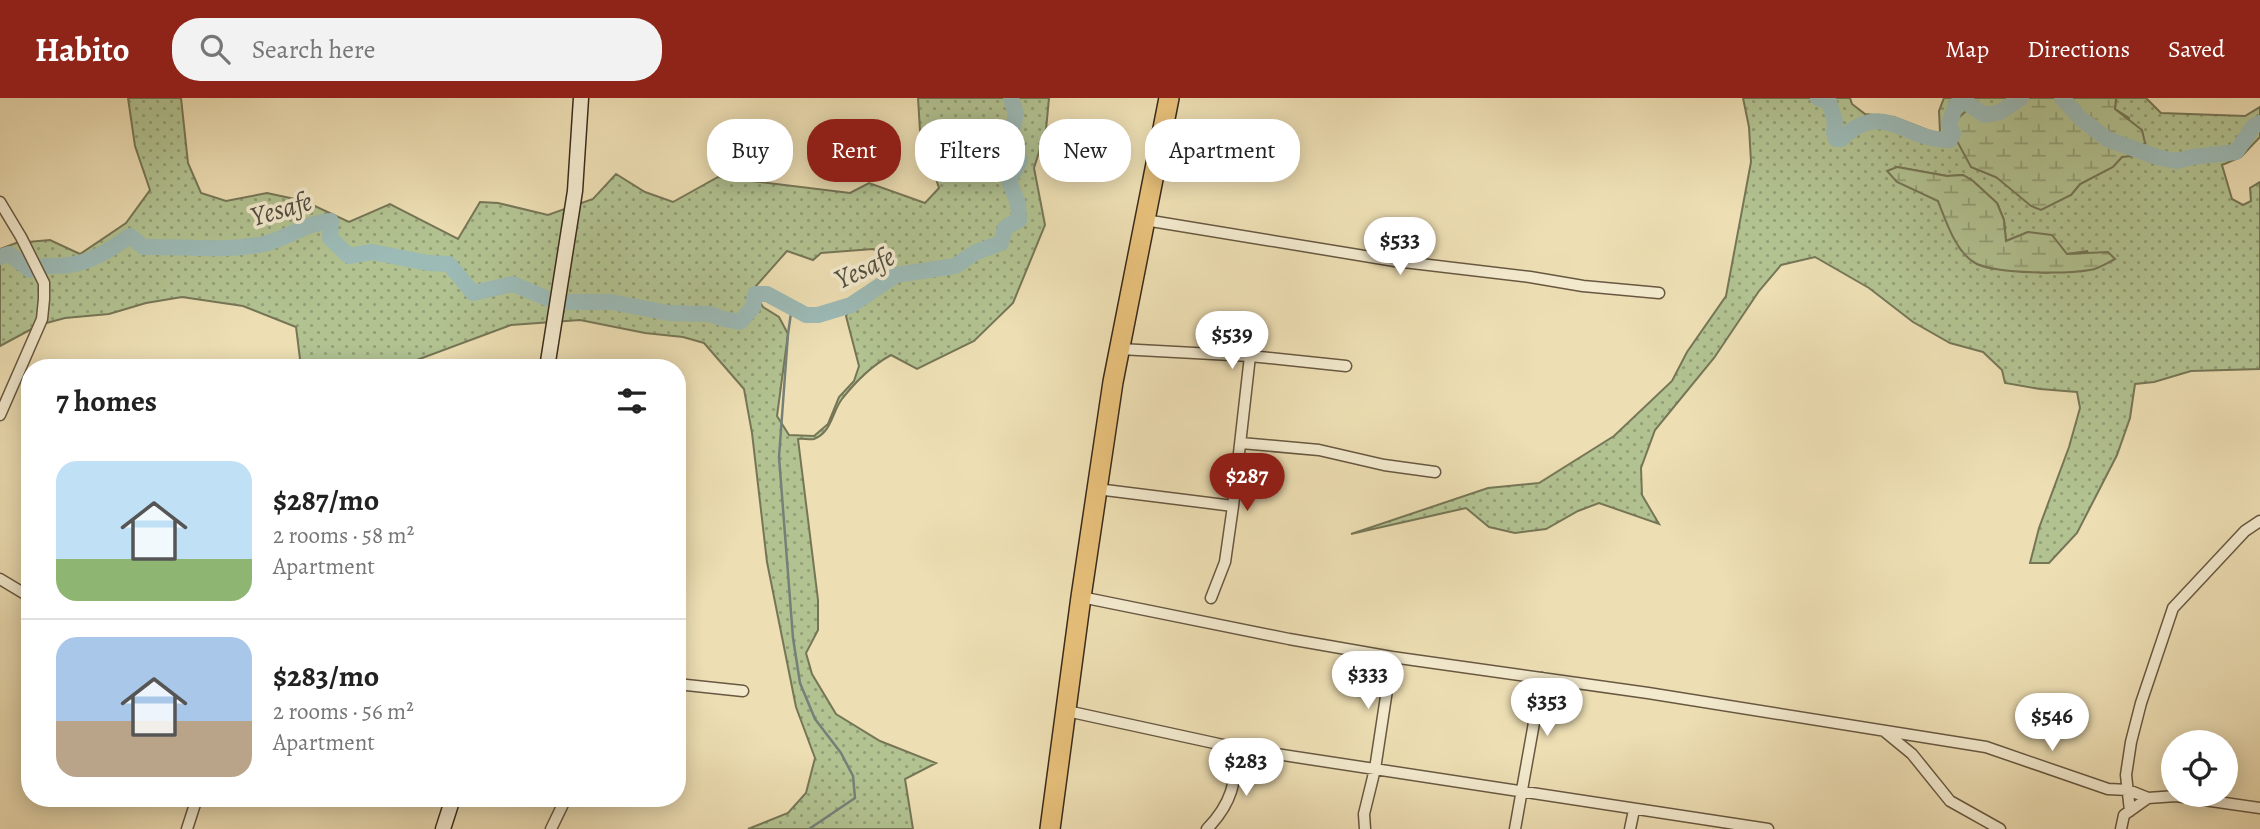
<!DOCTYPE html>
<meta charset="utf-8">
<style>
:root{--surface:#fff;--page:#f2f2f2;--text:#222;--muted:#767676;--line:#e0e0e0;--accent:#8f2418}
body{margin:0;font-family:Alegreya,serif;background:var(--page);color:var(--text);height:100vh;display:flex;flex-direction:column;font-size:26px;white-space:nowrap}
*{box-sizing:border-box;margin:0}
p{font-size:23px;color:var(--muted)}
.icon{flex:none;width:38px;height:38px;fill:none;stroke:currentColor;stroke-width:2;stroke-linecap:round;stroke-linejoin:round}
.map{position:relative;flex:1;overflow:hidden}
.details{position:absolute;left:21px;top:261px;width:665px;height:448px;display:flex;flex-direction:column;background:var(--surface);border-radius:28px;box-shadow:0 4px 18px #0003}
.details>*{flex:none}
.banner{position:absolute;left:707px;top:21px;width:665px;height:63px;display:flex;gap:14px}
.tools{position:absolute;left:2161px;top:632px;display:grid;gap:14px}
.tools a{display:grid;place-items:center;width:77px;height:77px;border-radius:50%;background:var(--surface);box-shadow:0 4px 18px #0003;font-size:35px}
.price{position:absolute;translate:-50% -60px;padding:0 16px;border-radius:24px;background:#fff;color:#222;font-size:23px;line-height:46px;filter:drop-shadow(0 2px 4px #0008)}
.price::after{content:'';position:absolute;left:50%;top:42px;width:21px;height:16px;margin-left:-10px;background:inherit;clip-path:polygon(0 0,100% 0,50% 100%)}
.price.on{background:var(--accent);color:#fff}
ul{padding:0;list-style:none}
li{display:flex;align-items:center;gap:21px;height:175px;padding:0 35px}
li+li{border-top:2px solid var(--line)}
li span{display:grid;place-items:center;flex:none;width:196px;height:140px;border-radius:21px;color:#555}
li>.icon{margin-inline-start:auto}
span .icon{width:84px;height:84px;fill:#fffc;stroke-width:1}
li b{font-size:30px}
h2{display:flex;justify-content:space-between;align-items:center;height:84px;padding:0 35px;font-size:30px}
.chip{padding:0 24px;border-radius:28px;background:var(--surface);box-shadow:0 4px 18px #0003;font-size:24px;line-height:63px}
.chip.on{background:var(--accent);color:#fff}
header{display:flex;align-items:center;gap:42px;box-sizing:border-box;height:98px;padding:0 35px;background:var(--accent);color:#fff}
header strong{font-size:33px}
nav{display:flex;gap:38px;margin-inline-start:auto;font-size:24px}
.search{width:490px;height:63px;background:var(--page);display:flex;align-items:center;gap:18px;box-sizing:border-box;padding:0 24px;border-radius:28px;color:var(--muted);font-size:26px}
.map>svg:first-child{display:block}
</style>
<header>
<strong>Habito</strong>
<div class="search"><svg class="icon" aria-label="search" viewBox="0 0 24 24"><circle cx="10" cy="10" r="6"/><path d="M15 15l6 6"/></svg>Search here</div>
<nav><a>Map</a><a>Directions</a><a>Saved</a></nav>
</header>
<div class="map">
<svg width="2260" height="731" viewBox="0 0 2260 731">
<defs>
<pattern id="grass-dots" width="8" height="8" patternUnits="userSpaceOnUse" patternTransform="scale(1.75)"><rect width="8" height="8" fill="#b2c291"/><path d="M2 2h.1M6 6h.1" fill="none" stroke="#929e76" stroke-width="1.8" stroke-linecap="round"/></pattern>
<pattern id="wetland-marsh" width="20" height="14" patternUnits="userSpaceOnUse" patternTransform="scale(1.75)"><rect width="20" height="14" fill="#b2c291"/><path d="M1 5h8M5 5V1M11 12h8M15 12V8" fill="none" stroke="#929e76"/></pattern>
</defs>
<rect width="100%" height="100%" fill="#eddeb3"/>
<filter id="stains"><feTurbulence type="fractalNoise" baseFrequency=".00286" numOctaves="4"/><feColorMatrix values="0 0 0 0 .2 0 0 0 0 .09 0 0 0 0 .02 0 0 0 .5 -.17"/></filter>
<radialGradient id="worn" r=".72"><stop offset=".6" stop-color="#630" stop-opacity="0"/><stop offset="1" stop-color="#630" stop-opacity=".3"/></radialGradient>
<!-- grass -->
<path fill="url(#grass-dots)" stroke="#767656" stroke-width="2" fill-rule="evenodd" d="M128,0H181L188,65L201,95L226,103L267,95L304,103L349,124L390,106L458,141L480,104L498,105L548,117L593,101L616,76L645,94L673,104L718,79L850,95L869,85L925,105L939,90L920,32L918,0H1049L1046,32L1034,70L1045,127L1013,205L974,243L917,271L891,257C871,268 856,283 842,301C832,314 832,334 814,341C810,342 802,340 798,341L818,502V532L806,555L812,576L836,616L880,643L936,665L905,681L913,731H748L788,715L806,695L815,660L796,609L767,464L752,335L744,291L704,245L683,239L645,235L580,222L511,227L398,269H301L296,229L243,208L182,199L146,205L109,216L65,220L39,227L0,248V151L16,145L50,142L80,156L126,125L150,92L135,48ZM873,151L892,161L896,177L851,207L846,218L859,268L854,283L839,299L828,326L814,338L789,337L777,318L788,236L779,219L763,209L755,196L756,188L787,153L813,162L821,155Z
M1743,0H1850L1852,6L1865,16L1894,19L1935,35L1940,34L1939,13L1944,0H2013L1997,10H1985L1971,69L1996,79L2013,91L2071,97L2080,86L2112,69L2122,59L2129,20L2115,11L2116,0H2146L2161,15L2245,18L2260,9V39L2241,59L2222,67L2232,101L2243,107L2251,103L2250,90L2260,84V271L2191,273L2154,284L2135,286L2130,320L2117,357L2077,435L2049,465H2030L2039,430L2069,349L2080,310L2077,294L2040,291L2005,285L2002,272L1983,254L1950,245L1913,224L1869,190L1815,159L1781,167L1759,193L1714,260L1655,332L1641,370L1642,397L1659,426L1599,405L1578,413L1546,431L1515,435L1489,429L1466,410L1351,436L1488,390L1539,385L1614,338L1672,283L1687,254L1726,198L1751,64L1749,29ZM1897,69L1947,78L1963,77L1973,83L1997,105L2004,122L2006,143L2028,134L2067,156L2088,153L2048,175L2001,171L1977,166L1961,152L1938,103Z"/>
<!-- wetland -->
<path fill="url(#wetland-marsh)" stroke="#767656" stroke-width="2" d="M2013,0H2116L2115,11L2142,32L2145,45L2131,58L2122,59L2113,69L2080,86L2071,97L2041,112L2031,108L1996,79L1971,69L1957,43L1955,23L1966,13L1997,10Z
M1897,69L1947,78L1963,77L1973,83L1997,105L2004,122L2006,143L2028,134L2052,137L2067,156L2108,154L2115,161C2107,165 2099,171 2090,172C2066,176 1999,176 1977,166C1956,156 1946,123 1938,103L1897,84L1887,73Z"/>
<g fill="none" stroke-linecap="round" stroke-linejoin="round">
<!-- stream -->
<path stroke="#758178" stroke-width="2.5" d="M792,208L788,236L779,359L793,540L800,585L815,621L841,655L853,678L855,700L809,731"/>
<!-- river -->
<path stroke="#9cbab6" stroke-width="16" d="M1818,0L1829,4L1835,23L1834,35L1836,41H1841C1884,0 1904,43 1950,42L1953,36L1949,26L1956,7L1965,4L1985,17L2000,14L2021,0
M2062,0L2080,20L2107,41L2157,59L2176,63L2193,59L2236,54L2253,29L2260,25
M0,159L9,156L30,172C42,166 56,169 69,167C92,164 111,151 130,138L143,149C182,148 225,154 264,146C287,140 306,125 331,123L330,140L349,158L372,154L428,165L449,166L473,195L513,186L551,202
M567,204H611L669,215L710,216L724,221L740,224L753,209L755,196H767L806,217H818L851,207L896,177L955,168L976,154L1001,145L1005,130L1019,122L1018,105L1009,83L1020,62L1010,41L1016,16L1011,0"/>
<defs>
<path id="street" d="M0,104L21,139L44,185V201L42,221L0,317
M1145,122L1395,163L1530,179L1583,188L1659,195
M1120,251L1250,258L1346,268
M1241,345L1319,352L1384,367L1435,374
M1097,391L1233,408L1250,258
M0,481L30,499
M1081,499L1289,541L1392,559L1648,595L1986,649L2108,691L2128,692L2148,700
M1211,500L1225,464L1233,408
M677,586L743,593
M1067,613L1237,650L1768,731
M1884,633L1912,656L1950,703L2000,731
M2130,713L2126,677L2131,644L2141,605L2173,510L2245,433L2260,423
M187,731L197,700
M551,731L566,700
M1207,731C1233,704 1235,685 1237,650
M1365,731L1364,716L1375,671L1392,559
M1515,731L1542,580
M1630,731L1634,712
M2121,731L2124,717L2148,700L2176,698L2260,710"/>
<path id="secondary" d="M547,270L575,93L581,0
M443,731L453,700"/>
<path id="highway" d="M1050,731L1081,499L1113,284L1169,0"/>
</defs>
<!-- street casing -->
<use href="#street" stroke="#685841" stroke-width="13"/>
<!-- secondary casing -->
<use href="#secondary" stroke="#3b2b1b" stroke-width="17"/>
<!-- highway casing -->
<use href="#highway" stroke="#3b2b1b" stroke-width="22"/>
<!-- street -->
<use href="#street" stroke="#f3eace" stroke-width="10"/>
<!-- secondary -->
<use href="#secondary" stroke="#f3eace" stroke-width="14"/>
<!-- highway -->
<use href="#highway" stroke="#e6bf7a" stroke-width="19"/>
</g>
<g text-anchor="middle" stroke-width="7" stroke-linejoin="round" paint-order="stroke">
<!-- water labels -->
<g font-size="28" font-style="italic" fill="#534f42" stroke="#f3eace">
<text transform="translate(281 110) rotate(-16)" y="10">Yesafe</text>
<text transform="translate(864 169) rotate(-25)" y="10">Yesafe</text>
</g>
</g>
<rect width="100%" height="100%" filter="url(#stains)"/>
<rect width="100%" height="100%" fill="url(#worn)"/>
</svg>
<div class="tools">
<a><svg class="icon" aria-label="locate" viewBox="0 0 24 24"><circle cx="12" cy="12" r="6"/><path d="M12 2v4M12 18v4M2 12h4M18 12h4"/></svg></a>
</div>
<b class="price" style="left:1400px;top:179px">$533</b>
<b class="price" style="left:1232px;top:273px">$539</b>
<b class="price on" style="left:1247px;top:415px">$287</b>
<b class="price" style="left:1368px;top:613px">$333</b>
<b class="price" style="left:1547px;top:640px">$353</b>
<b class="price" style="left:2052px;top:655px">$546</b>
<b class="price" style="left:1246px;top:700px">$283</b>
<div class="banner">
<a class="chip">Buy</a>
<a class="chip on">Rent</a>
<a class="chip">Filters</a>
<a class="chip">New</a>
<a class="chip">Apartment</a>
</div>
<section class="details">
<h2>7 homes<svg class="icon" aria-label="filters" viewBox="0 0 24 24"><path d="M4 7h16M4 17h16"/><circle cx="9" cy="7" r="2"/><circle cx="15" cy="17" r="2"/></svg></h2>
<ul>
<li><span style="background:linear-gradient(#bfe0f5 70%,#8fb573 0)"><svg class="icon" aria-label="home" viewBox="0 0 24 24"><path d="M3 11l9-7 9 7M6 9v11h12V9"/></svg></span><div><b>$287/mo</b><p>2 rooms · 58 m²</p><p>Apartment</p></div></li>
<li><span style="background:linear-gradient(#a9c7e8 60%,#b9a48a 0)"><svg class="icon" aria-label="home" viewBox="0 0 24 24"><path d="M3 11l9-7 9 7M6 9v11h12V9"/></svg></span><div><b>$283/mo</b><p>2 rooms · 56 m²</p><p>Apartment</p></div></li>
</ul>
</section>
</div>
